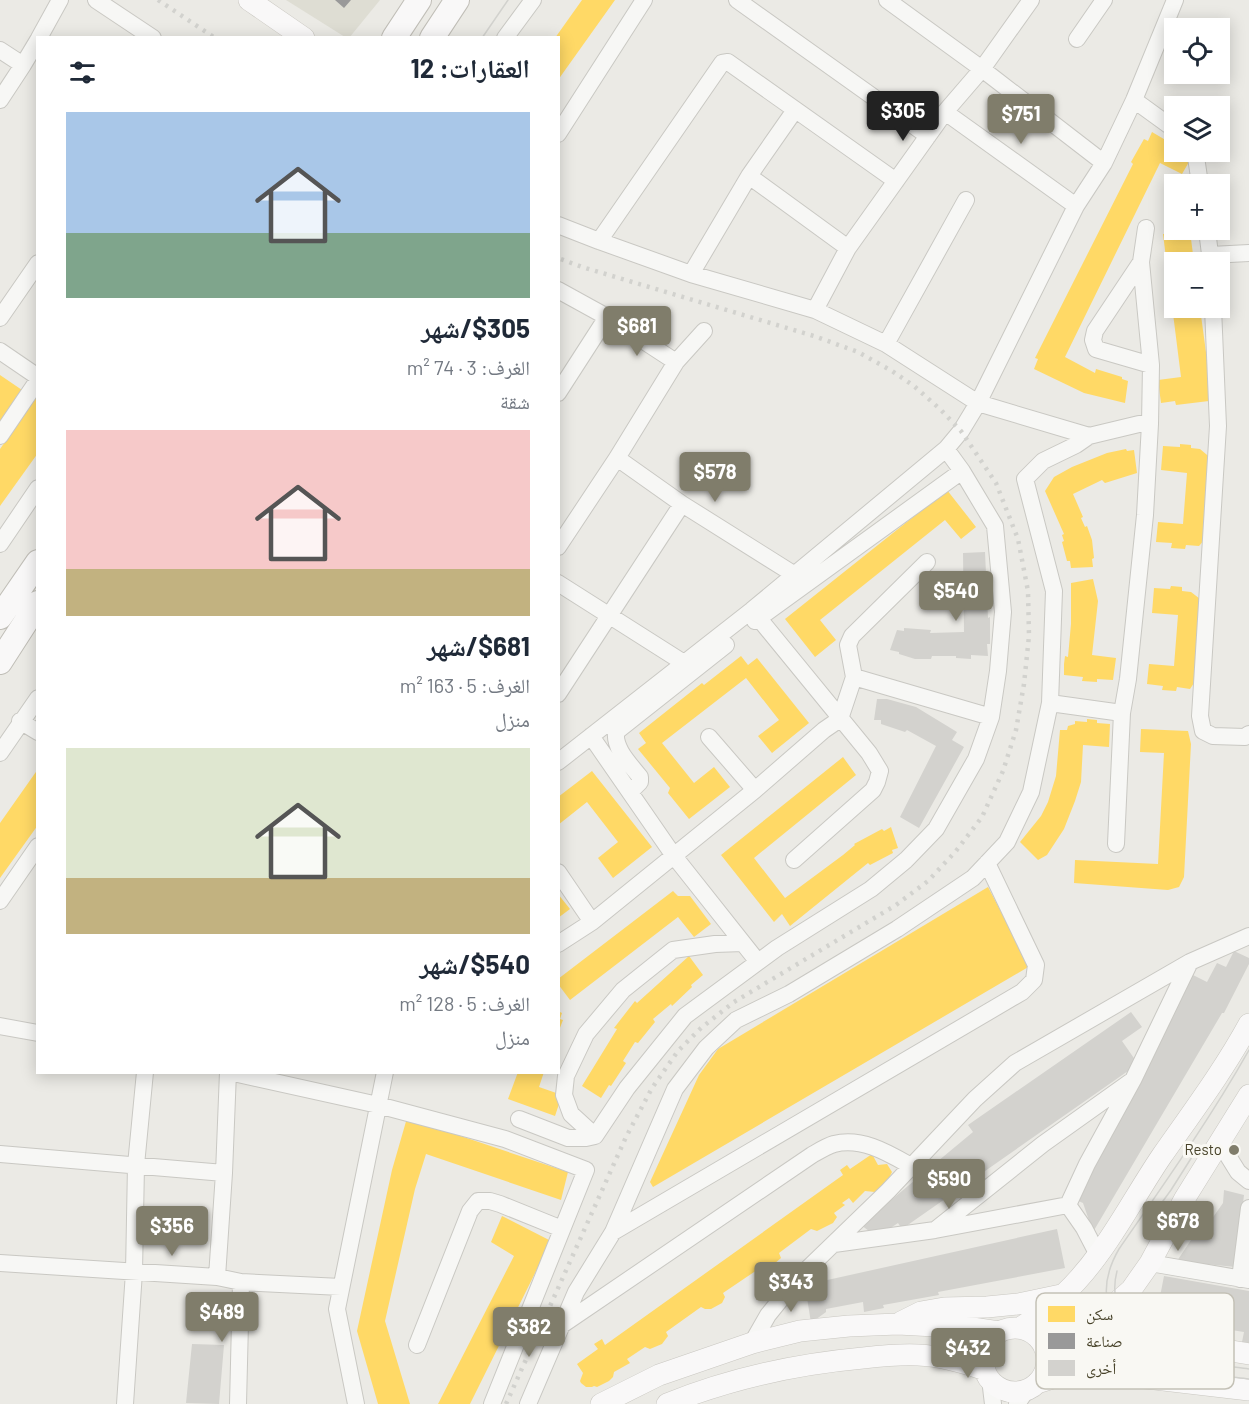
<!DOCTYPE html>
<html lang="ar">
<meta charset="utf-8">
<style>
:root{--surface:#fff;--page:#f6f6f7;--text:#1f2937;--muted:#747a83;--accent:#807d6b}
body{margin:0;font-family:Barlow,"Noto Naskh Arabic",sans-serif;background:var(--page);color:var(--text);direction:rtl;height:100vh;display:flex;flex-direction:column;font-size:22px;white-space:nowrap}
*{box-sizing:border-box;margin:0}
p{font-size:20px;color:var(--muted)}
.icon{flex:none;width:33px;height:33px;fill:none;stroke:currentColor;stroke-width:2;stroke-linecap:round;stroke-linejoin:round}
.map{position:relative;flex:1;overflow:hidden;direction:ltr}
.drawer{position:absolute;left:36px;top:36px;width:524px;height:1038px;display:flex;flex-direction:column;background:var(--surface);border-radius:0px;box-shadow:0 3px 15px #0003;direction:rtl}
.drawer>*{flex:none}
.fabs{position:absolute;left:1164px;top:18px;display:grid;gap:12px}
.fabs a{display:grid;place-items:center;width:66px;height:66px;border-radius:0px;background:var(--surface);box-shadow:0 3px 15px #0003;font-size:30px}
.price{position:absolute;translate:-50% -51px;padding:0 14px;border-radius:6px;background:var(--accent);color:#fff;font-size:20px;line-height:39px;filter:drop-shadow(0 2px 3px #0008)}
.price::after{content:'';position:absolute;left:50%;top:36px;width:18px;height:14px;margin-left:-9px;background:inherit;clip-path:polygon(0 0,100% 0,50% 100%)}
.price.on{background:#222;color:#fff}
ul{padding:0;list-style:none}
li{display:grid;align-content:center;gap:12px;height:318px;padding:0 30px}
li span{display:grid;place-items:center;height:186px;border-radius:0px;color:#555}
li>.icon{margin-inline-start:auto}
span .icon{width:108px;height:108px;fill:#fffc;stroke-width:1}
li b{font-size:26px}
h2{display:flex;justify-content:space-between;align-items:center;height:72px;padding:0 30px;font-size:26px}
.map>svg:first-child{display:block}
</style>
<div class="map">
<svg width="1249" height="1404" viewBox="0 0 1249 1404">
<rect width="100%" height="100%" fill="#ebeae5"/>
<!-- built -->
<path fill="#deddd3" d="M286,0H380L349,38L345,37Z"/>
<!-- homes -->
<path fill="#ffd966" d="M582,0H615L558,80V38H555Z
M1152,132L1174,145V152H1187L1193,155L1182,174L1160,163L1065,357L1095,373L1096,369L1122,377V379L1128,381L1125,403L1084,393L1034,369L1038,359L1035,358L1133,164L1131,162L1144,139L1148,141Z
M1190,231L1194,262H1174V308H1200L1211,389H1208L1209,401L1176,405L1175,401L1161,403L1158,380L1181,377L1163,234Z
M0,375L22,390L0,423Z
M38,395V453L0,506V449Z
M1180,444L1191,445V448L1200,449L1213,460L1206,538L1199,546L1186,545L1185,549L1171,548L1172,543L1156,542L1158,522L1183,524L1187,473L1161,470L1163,446L1180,447Z
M1126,449L1127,451L1134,450L1137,473L1105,483L1102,480L1073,494L1083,517L1081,518L1085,527L1087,526L1092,540L1094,558L1092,559L1093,567L1071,568L1070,561H1067L1062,542L1064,541L1062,535L1064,534L1045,491L1054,477L1072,467L1107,453Z
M947,490L976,527L961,539L945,520L820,620L836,640L815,657L785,619Z
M1093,579L1098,601L1092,655L1116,658L1113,680L1097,679V682L1082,681L1083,677L1064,675V664L1065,656L1068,657L1071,624V583Z
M1171,586L1182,587V591L1191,592L1204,602L1196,680L1190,689L1177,687L1176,691L1162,690L1163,686L1147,684L1149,664L1174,666L1178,615L1152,613L1154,588L1170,589Z
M741,656L748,665L757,658L809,723L772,753L758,736L779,720L746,678L662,743L694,783L714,767L730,787L689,819L668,793L670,788L638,749L646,743L639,733L702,683L704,685Z
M1087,719L1097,720V723L1110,724L1109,747L1083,745L1081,782L1075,801L1064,829L1047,855L1038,860L1020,842L1041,816L1048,802L1056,776L1060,730H1067L1068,726L1075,724V721L1087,722Z
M1141,729L1188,731L1191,744L1184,877L1179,887L1168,890L1074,883L1075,860L1158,864L1164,753L1140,752Z
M843,757L856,775L754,858L785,898L843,855L855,845L854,844L882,829L884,831L891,827L898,848L892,850L893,853L870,865L868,863L790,926L782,914L774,922L721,855Z
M38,769V825L0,878V823Z
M592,771L652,847L613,878L598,858L618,842L587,802L558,825V797Z
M988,887L1030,966L653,1187L650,1182L699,1075L718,1049Z
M673,891L678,896H690L711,924L694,937L678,917L570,1000L558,984V979Z
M558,894L570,909L558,918Z
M689,956L703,975L691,985L692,987L672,1006L671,1004L653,1019L655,1022L638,1043L635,1042L623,1061L626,1063L611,1086L609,1085L601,1098L582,1086L617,1029L614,1028L635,1001L637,1003Z
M558,1011L562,1013L560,1019L563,1020L558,1033Z
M518,1072H544L539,1087L562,1095L555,1116L508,1099Z
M407,1118L568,1172L561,1200L426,1154L415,1189L385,1321L410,1404H378L357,1331L392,1170Z
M872,1154L878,1165L887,1164L892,1172L884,1188L875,1192L865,1191L853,1203L849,1198L842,1203L845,1205L834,1213L837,1217L833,1223L817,1231L811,1229L779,1253L781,1258L774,1264L773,1267L763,1272L757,1270L723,1293L725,1297L722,1303L711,1309H705L701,1307L666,1332L668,1336L662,1344L650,1349L645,1347L627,1359L630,1363L614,1372L613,1377L609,1381L597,1387L594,1386L592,1387H586L581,1383L580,1381L583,1373L577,1364L598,1349L594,1344L602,1339L605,1345L843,1175L840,1170L847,1165L850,1169Z
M502,1216L551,1241L470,1404H438L514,1256L491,1242Z"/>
<!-- industry -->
<path fill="#999" d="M335,0H351L344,8Z"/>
<!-- building -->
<path fill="#d3d2ce" d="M985,552L988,618L990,617V644H987L988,656L971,655V659L956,658V656H932L931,659H915L899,654V652L890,650L897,630L904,631V628L931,630L930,633L964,632L963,553Z
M877,699H887L916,707L957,732L952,740L964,747L919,828L900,817L936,746L907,730L905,732L881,724V720H874Z
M1234,951L1249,958V964L1224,1013H1222L1093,1232L1083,1203L1074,1199L1189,973L1207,982L1217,963L1226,967Z
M1131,1012L1142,1027L1122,1041L1138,1064L902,1229L898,1223L877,1237L861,1225L973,1132L968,1125Z
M1224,1190L1244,1195L1235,1267L1177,1261L1195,1234L1197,1221L1209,1223L1223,1203Z
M1057,1229L1065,1268L938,1292L939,1295L883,1305L884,1308L864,1312L863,1302L826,1309V1312L811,1323L805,1285Z
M1164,1276L1249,1291V1343L1242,1342L1244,1332L1225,1329L1223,1337L1163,1326L1165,1314L1157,1312Z
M192,1344L224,1345L219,1404L186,1403Z"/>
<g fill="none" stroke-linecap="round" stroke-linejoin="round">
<defs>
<path id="minor" d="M96,0L153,38
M737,0L928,136
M887,0L982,69L1104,163
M39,38L60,0
M505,38L533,0
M1077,39L1104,0
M0,50L23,65
M0,100L23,65L38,40
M1134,100L1174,129
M945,112L1076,206
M558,134L644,0
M1193,152L1196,157L1200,184
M749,176L848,248
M558,225L599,241L691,274L815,310L886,344L978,403L1089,436L1139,424H1150
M1207,230L1211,262
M599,241L722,63L728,62L896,181
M1211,255L1249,253
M1141,262L1095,331L1093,340L1096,349L1151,365
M691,274L749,176L795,110
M558,290L607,317L676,362L704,331
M1213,308L1218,426L1200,716L1203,731L1213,736L1245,737L1249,734
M815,310L848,248L945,112L982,69L1031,0
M0,318L38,263
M886,344L966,200
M0,351L38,377
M558,393L607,317
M0,436L38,380
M617,458L682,504L795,575
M0,544L38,488
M558,547L617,458L676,362
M558,583L684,663
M752,610L869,753L880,771L877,782L873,790L794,860
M755,621L962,471
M854,677L991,717
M558,694L682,504
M1050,703L1122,713
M20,721L38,732
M591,736L674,856L758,962
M709,737L755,790
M0,753L38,698
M558,762L752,610L946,449L961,431L978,403L1076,206L1104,163L1134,100L1175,0
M630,792L640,782V777C630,764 614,749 616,732L726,645
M1116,844L1122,713L1128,679L1145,515L1150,424L1151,365L1141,262L1146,228
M558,872L592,922
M0,901L38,846
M558,944L592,922L755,790L824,730L840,719L854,677L848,645L852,636L927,562
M0,1026L38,1033
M229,1072L378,1105L505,1139L586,1170L492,1404
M519,1119L568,1138H586L595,1136L627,1088L685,1016L777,948L871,889L906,860L936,829L976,759L991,717L998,671L1003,612L995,526L962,471L946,449
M595,1136L571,1114L564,1095L566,1076L586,1034L623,990L673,950L715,944L743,943
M1220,1143L1238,1172L1249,1181
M0,1154L224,1173
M1068,1205L1087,1164L1133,1080L1190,962
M1068,1205L1084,1228L1098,1255
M935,1230L1043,1144L1130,1082
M613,1232L1022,992L1034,980L1036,965L987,863
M834,1244L935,1230L1068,1205
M0,1263L217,1277L241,1282L341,1287
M1150,1263L1249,1280
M217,1277L224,1173L228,1072
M1240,1279L1249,1208
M562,1325L812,1155C819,1151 827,1146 834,1144C862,1137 888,1153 911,1166
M752,1343L768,1315L798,1278L888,1191L975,1099L1015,1063L1190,962L1249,936
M417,1345L470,1211L478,1201H490L500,1204L562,1229
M990,1379L993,1404
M125,1404L134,1272L136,1165L145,1072
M238,1404L241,1282
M356,1404L337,1309L385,1072
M528,1404L576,1292L613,1232L675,1089L706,1048L736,1020L789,994L897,929L973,878L1007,842L1031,792L1050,703L1054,591L1025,479L1043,461L1076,445L1089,436
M1017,1404L1028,1388"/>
<path id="major" d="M249,0L304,38
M1131,1290C1132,1322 1149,1331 1176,1341
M901,1322L921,1312L944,1308L987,1307L1018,1304L1061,1295
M1020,1328C1035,1318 1050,1308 1063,1295C1104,1257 1130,1203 1161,1157C1191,1114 1224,1070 1249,1024
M983 1360a32 32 0 1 1 64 0a32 32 0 1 1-64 0Z
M1042,1343L1116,1303L1131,1290L1150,1263L1185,1198L1249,1095
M1044,1347L1113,1349L1138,1348L1168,1343H1182L1249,1354
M1037,1383L1056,1377L1091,1373L1155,1379L1249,1390
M601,1404L659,1375L752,1343L800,1331L849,1326L898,1324L972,1328L999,1332
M667,1404C729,1379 797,1364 863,1358C881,1356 899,1354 918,1355C941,1356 963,1362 985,1370"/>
<path id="highway" d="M394,38L419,0
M432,38L457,0
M0,617L38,562
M0,662L38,603"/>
</defs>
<!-- minor casing -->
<use href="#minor" stroke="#c9c8c3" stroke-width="18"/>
<!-- major casing -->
<use href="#major" stroke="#c9c7c1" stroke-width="22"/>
<!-- highway casing -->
<use href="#highway" stroke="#c0beb7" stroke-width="26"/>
<!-- minor -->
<use href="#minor" stroke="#f7f7f5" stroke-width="16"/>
<!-- major -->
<use href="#major" stroke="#f9f8f8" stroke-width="21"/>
<!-- highway -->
<use href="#highway" stroke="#f9f8f8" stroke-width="24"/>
<!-- tram -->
<path stroke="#d2d2ce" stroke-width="1.5" d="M482,38L508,0
M1249,1050C1210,1119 1164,1184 1119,1249C1088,1302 1118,1348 1172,1366C1197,1374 1224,1376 1249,1379
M1147,1223L1171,1190L1197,1149
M1117,1271C1105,1317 1144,1347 1184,1358C1205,1364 1227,1366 1249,1369"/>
<!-- rail -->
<path stroke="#d2d2ce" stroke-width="4.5" stroke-dasharray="3 6" stroke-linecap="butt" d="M158,0L215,38
M506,1404L626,1137L652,1088L678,1051L701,1028L734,1002L896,905L928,881L956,851L982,817L1003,771L1016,730L1024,684L1029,636L1028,591L1018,539L996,483L961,431L941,410L914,386L892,371L858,352L814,336L582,267L558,258"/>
</g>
<!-- markers -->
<circle fill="#807d6b" stroke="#f9f8f3" stroke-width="2" cx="1234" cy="1150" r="6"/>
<g text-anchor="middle" stroke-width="6" stroke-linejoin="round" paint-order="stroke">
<!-- poi labels -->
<g font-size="15" fill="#474229" stroke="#f9f8f3" text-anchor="end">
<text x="1222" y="1155">Resto</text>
</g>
</g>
<!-- legend -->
<rect x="1036" y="1293" width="198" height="96" rx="9" fill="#f9f8f3" stroke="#c4c1b6" stroke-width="1.5"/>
<rect x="1048" y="1306" width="27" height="16" fill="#ffd966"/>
<rect x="1048" y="1333" width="27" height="16" fill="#999"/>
<rect x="1048" y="1360" width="27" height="16" fill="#d3d2ce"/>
<g font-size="16" fill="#474229">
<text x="1086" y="1320">سكن</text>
<text x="1086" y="1347">صناعة</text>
<text x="1086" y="1374">أخرى</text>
</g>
</svg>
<div class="fabs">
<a><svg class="icon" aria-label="locate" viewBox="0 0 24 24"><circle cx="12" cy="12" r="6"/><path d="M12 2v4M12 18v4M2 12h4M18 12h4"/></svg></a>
<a><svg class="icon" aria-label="layers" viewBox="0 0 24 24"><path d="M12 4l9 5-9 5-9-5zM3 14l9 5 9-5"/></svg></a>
<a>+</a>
<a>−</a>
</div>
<b class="price on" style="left:903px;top:142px">$305</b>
<b class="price" style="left:1021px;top:145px">$751</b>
<b class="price" style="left:637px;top:357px">$681</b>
<b class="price" style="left:715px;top:503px">$578</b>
<b class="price" style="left:956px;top:622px">$540</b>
<b class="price" style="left:949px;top:1210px">$590</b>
<b class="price" style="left:1178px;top:1252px">$678</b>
<b class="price" style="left:172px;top:1257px">$356</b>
<b class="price" style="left:791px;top:1313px">$343</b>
<b class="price" style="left:222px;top:1343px">$489</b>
<b class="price" style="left:529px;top:1358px">$382</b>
<b class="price" style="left:968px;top:1379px">$432</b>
<section class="drawer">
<h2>العقارات: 12<svg class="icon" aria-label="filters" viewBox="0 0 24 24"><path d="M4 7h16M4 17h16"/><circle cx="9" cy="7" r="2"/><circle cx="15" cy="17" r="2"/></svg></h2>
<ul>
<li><span style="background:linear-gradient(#a9c7e8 65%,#7fa58c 0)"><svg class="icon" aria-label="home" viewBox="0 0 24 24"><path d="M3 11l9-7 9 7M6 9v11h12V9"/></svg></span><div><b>$305/شهر</b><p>الغرف: 3 · 74 m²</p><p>شقة</p></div></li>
<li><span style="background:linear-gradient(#f6c9c9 75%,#c2b280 0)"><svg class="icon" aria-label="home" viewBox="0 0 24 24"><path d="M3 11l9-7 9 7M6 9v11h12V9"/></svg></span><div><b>$681/شهر</b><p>الغرف: 5 · 163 m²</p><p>منزل</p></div></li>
<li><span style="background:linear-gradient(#dfe7d0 70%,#c2b280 0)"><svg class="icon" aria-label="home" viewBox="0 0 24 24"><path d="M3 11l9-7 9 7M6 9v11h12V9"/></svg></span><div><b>$540/شهر</b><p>الغرف: 5 · 128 m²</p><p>منزل</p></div></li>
</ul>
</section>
</div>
